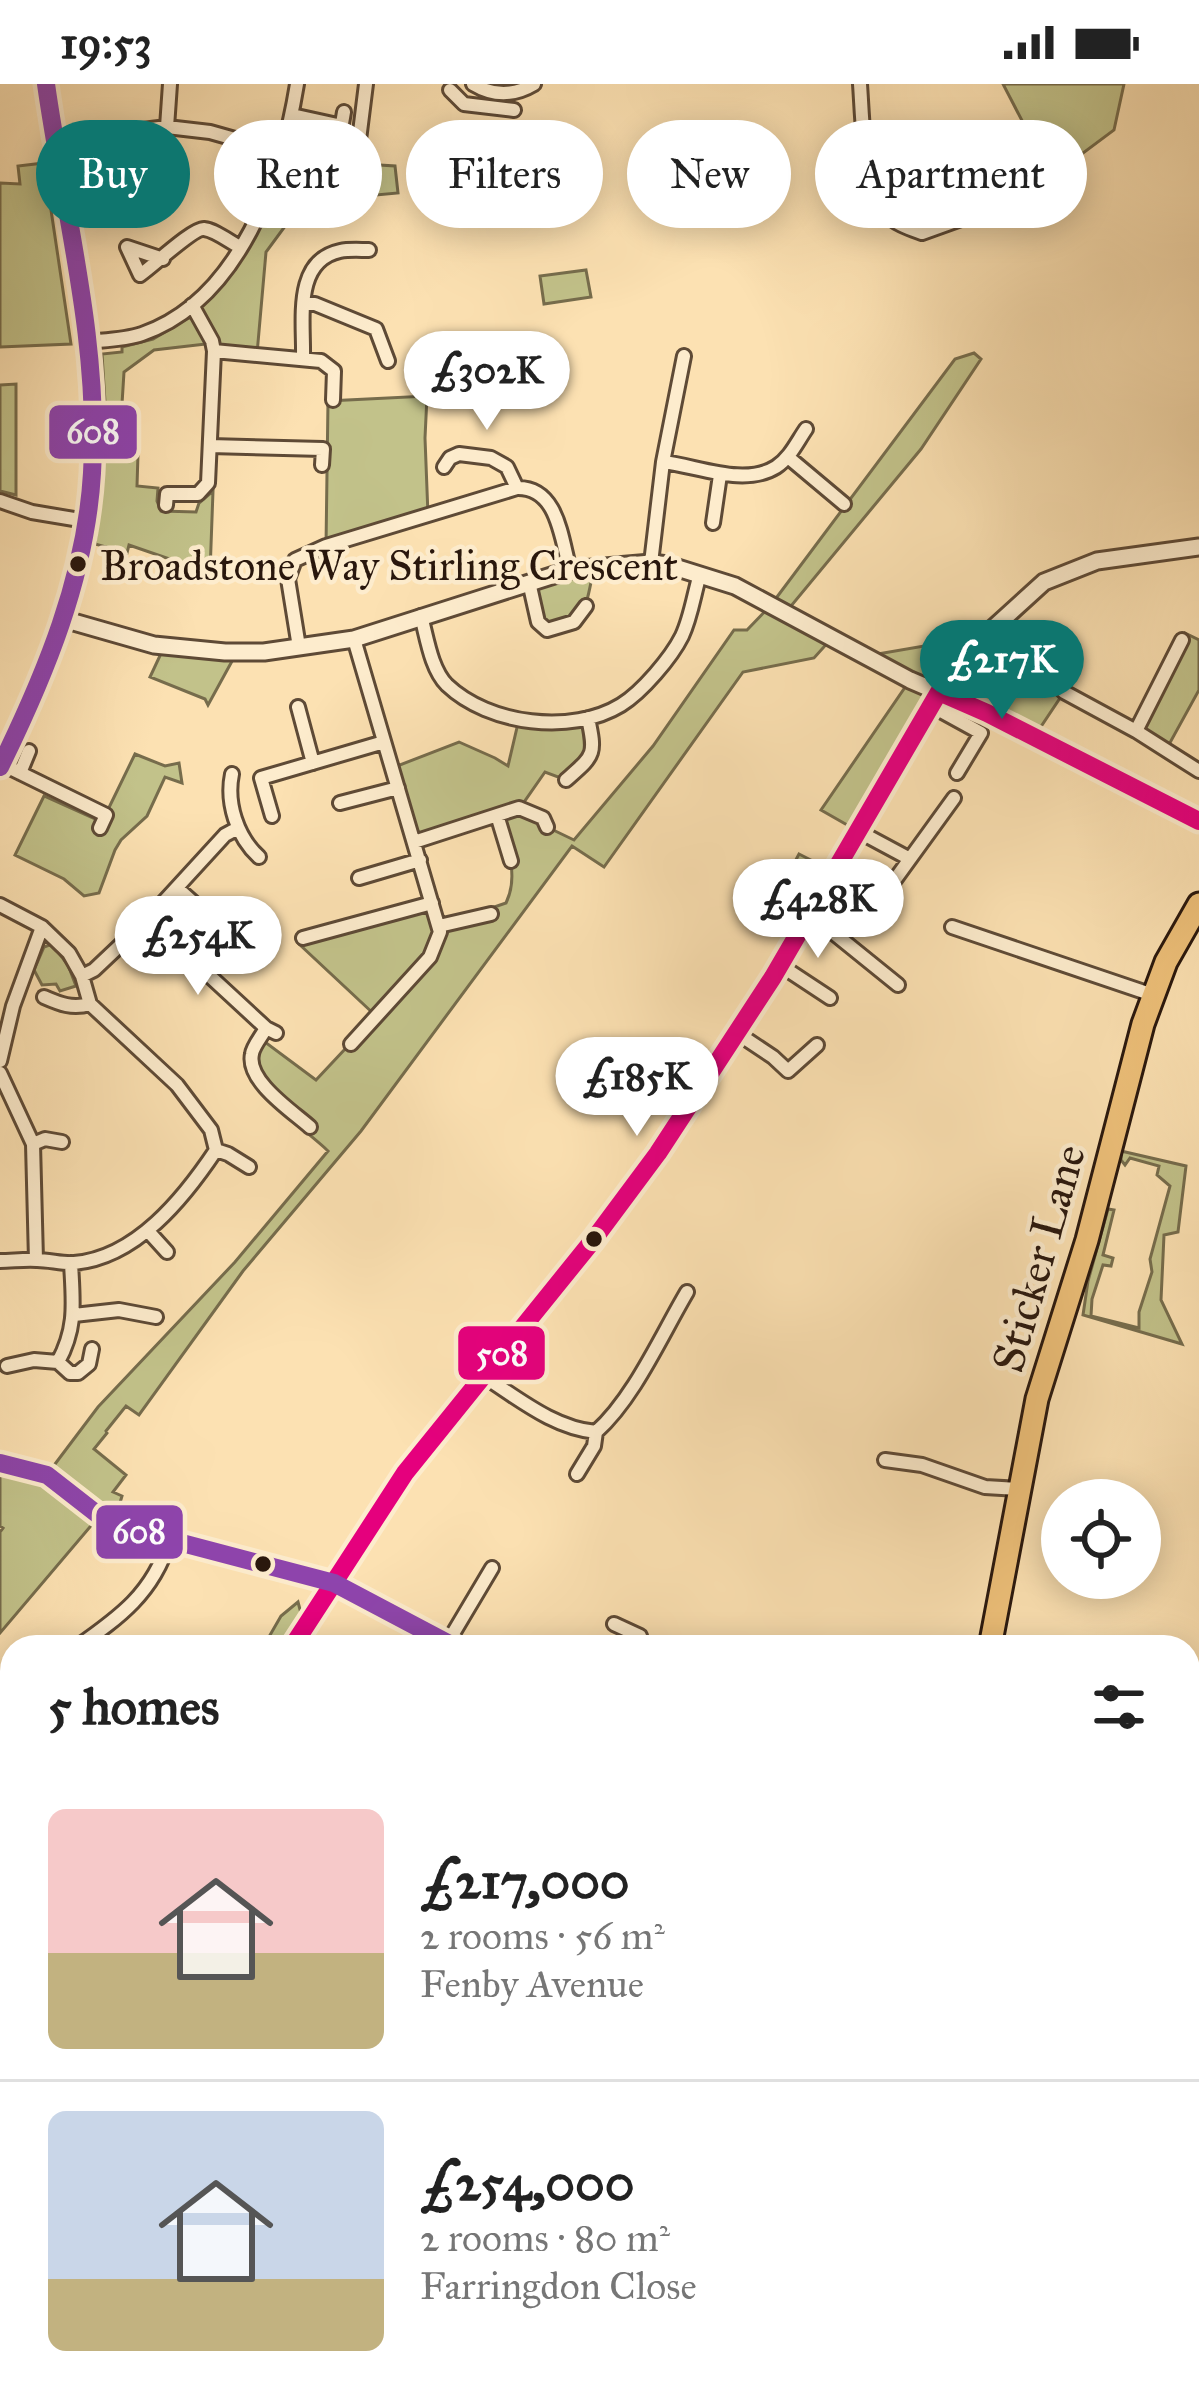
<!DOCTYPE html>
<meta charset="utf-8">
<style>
:root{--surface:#fff;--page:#f2f2f2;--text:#222;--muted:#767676;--line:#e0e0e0;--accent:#0f766e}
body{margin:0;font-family:"IM FELL Great Primer",serif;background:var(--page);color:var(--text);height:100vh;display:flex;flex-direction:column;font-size:45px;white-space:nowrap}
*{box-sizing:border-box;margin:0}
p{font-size:39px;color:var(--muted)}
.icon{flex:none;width:66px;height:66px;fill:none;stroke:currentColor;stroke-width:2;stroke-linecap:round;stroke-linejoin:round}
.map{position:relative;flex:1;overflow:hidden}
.panel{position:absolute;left:0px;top:1551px;width:1200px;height:768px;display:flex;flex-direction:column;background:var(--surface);border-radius:36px 36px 0 0;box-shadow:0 6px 30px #0003}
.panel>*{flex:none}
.banner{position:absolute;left:36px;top:36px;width:1128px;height:108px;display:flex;gap:24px}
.buttons{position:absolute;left:1041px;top:1395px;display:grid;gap:24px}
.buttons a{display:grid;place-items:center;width:120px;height:120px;border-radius:50%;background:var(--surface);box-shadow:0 6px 30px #0003;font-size:60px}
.price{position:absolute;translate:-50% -102px;padding:0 27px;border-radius:42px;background:#fff;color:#222;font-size:39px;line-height:78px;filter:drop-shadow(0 3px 6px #0008)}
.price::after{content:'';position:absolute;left:50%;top:72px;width:36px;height:27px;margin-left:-18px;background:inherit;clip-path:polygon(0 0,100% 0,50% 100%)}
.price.current{background:var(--accent);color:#fff}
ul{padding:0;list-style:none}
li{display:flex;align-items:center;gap:36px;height:300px;padding:0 48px}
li+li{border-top:3px solid var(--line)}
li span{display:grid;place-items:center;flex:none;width:336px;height:240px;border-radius:18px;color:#555}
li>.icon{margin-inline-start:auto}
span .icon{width:144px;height:144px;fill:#fffc;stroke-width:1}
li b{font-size:51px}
h2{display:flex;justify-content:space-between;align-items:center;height:144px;padding:0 48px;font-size:51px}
.tag{padding:0 42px;border-radius:54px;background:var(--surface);box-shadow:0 6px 30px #0003;font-size:42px;line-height:108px}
.tag.current{background:var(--accent);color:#fff}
.status{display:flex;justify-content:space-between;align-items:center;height:84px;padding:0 60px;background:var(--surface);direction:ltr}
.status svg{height:33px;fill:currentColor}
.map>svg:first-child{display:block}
</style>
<div class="status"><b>19:53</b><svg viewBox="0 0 49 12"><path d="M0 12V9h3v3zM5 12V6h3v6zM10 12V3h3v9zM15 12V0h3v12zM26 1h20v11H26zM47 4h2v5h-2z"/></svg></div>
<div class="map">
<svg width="1199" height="2319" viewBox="0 0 1199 2319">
<rect width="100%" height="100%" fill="#fce1b2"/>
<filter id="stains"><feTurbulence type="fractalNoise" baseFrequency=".00167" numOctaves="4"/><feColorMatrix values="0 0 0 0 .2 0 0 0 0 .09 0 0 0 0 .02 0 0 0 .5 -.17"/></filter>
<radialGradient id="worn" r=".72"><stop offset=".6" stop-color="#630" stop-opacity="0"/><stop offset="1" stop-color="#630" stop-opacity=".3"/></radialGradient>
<!-- green -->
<path fill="#c2c28a" stroke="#766c4c" stroke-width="3" d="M1003,0H1124L1114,46L1047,96L1043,77Z
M286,55L310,63V84C332,92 341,89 357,72L363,80L395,82L398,109L322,116L294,130L266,168L257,270L214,267L192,221L250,149Z
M44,79L71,260L0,263V99L20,100L18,82Z
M586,186L591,213L544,220L540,192Z
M188,234H192L202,247L206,260L154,266L124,288L119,368L138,370L137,402L158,404L157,417L161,427L196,428L199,419L213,407L210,489L129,461L127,469L95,460L107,350L102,270L122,268V263L153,255Z
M974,269L981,275L921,365L786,528L832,554L814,574L743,588L604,783L572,762L361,1047L243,1187L139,1331L126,1322L106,1347L107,1349L94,1365L126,1391L113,1408L122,1412L117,1429L101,1422L52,1384L98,1323L235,1178L328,1067C307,1046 245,1006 245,977C245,967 251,960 257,952L316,996L376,932L299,860L432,819L439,842L506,819C520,790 506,761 497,731L414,758L392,684L459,658L495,674L508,682L519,635L588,634L593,659L566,696L545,688L520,724L547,743L574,756L653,662L734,546H747L771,521L955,275Z
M16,300V411L0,407V301Z
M427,312L425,354L428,431L326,462L328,317Z
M594,484C585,524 589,534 547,546L529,498Z
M1185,549L1199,556V606L1166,666L1136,647Z
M982,552L1012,581L1064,608L1034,653L938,608L856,746L821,726L910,596L866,572Z
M164,563L237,568L208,621L205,615L150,593Z
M135,670L165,682L179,679L182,699L165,693L147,732L121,756L115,766L99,809L84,812L64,795L15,771L44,712L102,738Z
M799,770L832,787L814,820L782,802Z
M177,804L226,839L190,874L148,835Z
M52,860L68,881L76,902L60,907L56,900L42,901L34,886L44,863Z
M1121,1067L1186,1082L1178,1148L1164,1151L1161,1216L1182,1260L1083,1231L1088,1197L1108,1125L1114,1126L1103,1171L1113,1174L1111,1182L1103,1181L1092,1215L1091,1232L1139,1244V1228L1152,1188L1150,1175L1170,1102L1157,1091L1159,1082L1130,1074L1125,1081L1121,1076Z
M0,1387L52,1403L95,1437L0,1549V1448L3,1444L0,1442Z
M298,1518L302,1533L283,1563L266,1558L281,1532Z
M7,1855L12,1858V1966L1,1986L0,1994V1862L2,1857Z"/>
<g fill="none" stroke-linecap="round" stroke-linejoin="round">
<defs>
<path id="minor" d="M473,0C493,12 514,12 534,0
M860,0C863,41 862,97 888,131C895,140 911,145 922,149L986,126L1061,88
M450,6L464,20L514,26
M292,31L342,42
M167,43L170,0
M142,47L147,87L159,95
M53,57L167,43L210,48L281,68
M339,57L344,28
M1043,77L1047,96
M363,80L357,72L366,0
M163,175L127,163L140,191C152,183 193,144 204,145C215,146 230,158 240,163
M304,220H315L376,245L388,277
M86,258C105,256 124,256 142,250C240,216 282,92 297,0
M214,267L321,277L334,287L333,316
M303,274C304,237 293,177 340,167C349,165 360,166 369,166
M210,362L323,365L322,381
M788,373L844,420
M663,378L684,272
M444,383L450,374L459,370L491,374L507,383L517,404
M0,417L32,428L86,437
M166,421L167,410H198L208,399L214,267L212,257L192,221
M713,439L720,391
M651,479L663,378C698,382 744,403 776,383C790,374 797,358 806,345
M529,498L538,538L547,546L574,538L586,522
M421,532C427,554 431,585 447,601C489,641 572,651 621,621C642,608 671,574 682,552C691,533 694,510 700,490
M299,563L288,495L295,476L326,462L517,404C558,403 561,454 570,486
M1051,595L1064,608L1136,647L1199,687
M930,621L981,649L957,689
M298,623L313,679
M1136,647L1182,556
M2,680L106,731L100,744
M20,689L29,667
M232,690C226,719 237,753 259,773
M566,696C594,671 596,672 588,634
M340,719L398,704
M497,731L511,777
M272,732L261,694L384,658
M856,746L910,775
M414,758L519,724L543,734L547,743
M359,794L420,776
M824,801L863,827
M177,804L214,837L226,839L241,825
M878,819L954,714
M0,821L42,843L69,869L82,892L90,920L177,1001L211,1046L216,1066C184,1114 136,1174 74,1179C62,1180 50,1176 37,1176C25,1175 12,1177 0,1177
M809,829L898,901
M148,835L266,944L276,949
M439,842L491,830
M952,843L1153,911
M303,854L432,819
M780,881L830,914
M82,892L94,886L148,835L225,751L238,744
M44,913C60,920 72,925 90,920
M266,944C262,952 253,962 252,970C246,997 292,1027 310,1043
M737,949L773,973L788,987L817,961
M351,960L430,873L440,848L354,555
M0,977L13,922L42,843
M0,989L33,1060L36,1176
M33,1060L45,1055L62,1058
M216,1066L228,1070L249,1083
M148,1147L167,1168
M74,1231L119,1226L156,1233
M58,1278L70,1289H78L89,1280L92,1265
M7,1282L34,1276L58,1278C77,1243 73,1218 71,1179
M483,1292C518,1314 553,1344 596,1348C634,1314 661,1252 687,1208
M885,1376L922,1381L985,1403L1020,1405
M577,1390L594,1362L596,1348
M334,1499L455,1563
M614,1540L640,1552L634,1563
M448,1558L492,1484
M77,1563C120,1533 153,1509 169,1457
M0,1639L12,1625
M0,1671L12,1680
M1188,1723L1199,1713
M1188,1746L1199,1755
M0,1842L3,1833
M0,2091L12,2098
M1188,2253L1199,2251
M551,2307L556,2319
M597,2319L602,2307
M997,2319L1032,2307"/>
<path id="tertiary" d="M63,535L154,561L225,568H264L354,555L570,486L651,479L668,481L735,502L910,596L987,629L1199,737
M0,683C46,591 85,492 92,389C99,258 62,129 46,0
M0,1379L47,1391L97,1430L125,1444L334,1499
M292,1563L405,1389L594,1155L658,1069L773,893L927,625L967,568L1044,498L1097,477L1199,463
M0,2033L12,2005"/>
<path id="trunk" d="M990,1563L1037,1315L1087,1156L1143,940L1166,878L1199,820
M678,2319L683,2307"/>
</defs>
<!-- minor casing -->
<use href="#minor" stroke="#5e4a36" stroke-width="18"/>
<!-- tertiary casing -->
<use href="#tertiary" stroke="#5e4a36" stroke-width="21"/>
<!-- trunk casing -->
<use href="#trunk" stroke="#29170d" stroke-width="27"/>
<!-- minor -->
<use href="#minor" stroke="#fdeccd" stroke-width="12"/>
<!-- tertiary -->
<use href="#tertiary" stroke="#fdeccd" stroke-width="15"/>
<!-- trunk -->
<use href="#trunk" stroke="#eec079" stroke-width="21"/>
<defs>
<path id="bus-1" d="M292,1563L405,1389L594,1155L658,1069L773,893L939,608L987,629L1199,737"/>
<path id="bus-2" d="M0,683C45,591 86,493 92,389C100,258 64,128 46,0
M0,1379L47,1391L97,1430L125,1444L334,1499L455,1563"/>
</defs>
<!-- bus-1 casing -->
<use href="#bus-1" stroke="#fdeccd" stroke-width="27"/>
<!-- bus-2 casing -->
<use href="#bus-2" stroke="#fdeccd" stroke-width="27"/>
<!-- bus-1 -->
<use href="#bus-1" stroke="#e5007d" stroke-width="18"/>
<!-- bus-2 -->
<use href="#bus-2" stroke="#8e44ad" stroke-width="18"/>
</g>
<!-- markers -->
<g fill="#29170d" stroke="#fdeccd" stroke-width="4.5">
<circle cx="78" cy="480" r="10"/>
<circle cx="594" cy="1155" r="10"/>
<circle cx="263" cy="1480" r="10"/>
</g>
<g text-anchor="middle" stroke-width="9" stroke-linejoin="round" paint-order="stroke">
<!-- bus labels -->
<g font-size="42" fill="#29170d" stroke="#fdeccd" text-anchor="start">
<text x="100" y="496">Broadstone Way Stirling Crescent</text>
</g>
<!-- street labels -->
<g font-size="45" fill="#29170d" stroke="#fdeccd">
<text transform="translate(1038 1174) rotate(-74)" y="16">Sticker Lane</text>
</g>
</g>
<g stroke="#fdeccd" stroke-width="4.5">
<rect x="47" y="319" width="92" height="58" rx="12" fill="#8e44ad"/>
<rect x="456" y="1240" width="91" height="58" rx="12" fill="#e5007d"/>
<rect x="94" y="1419" width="91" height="58" rx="12" fill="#8e44ad"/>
</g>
<g font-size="33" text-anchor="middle" font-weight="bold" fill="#fff">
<text x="93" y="359">608</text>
<text x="502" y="1281">508</text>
<text x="139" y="1459">608</text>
</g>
<rect width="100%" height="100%" filter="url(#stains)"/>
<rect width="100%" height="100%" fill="url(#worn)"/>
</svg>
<div class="buttons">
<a><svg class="icon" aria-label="locate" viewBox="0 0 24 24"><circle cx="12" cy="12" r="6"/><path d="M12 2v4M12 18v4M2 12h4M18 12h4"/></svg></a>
</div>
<b class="price" style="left:487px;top:349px">£302K</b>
<b class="price current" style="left:1002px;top:638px">£217K</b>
<b class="price" style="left:818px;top:877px">£428K</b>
<b class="price" style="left:198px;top:914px">£254K</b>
<b class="price" style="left:637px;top:1055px">£185K</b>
<div class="banner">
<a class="tag current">Buy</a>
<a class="tag">Rent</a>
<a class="tag">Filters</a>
<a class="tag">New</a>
<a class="tag">Apartment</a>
</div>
<section class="panel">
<h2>5 homes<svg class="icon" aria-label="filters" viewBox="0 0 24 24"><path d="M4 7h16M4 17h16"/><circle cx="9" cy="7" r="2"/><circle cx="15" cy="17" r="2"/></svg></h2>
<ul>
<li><span style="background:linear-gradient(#f6c9c9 60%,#c2b280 0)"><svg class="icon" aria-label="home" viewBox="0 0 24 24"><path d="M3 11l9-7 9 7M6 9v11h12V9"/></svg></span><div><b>£217,000</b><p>2 rooms · 56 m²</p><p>Fenby Avenue</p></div></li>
<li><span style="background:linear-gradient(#c9d6e8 70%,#c2b280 0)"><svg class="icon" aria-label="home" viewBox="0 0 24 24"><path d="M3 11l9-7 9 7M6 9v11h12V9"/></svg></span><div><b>£254,000</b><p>2 rooms · 80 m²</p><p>Farringdon Close</p></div></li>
</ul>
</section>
</div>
